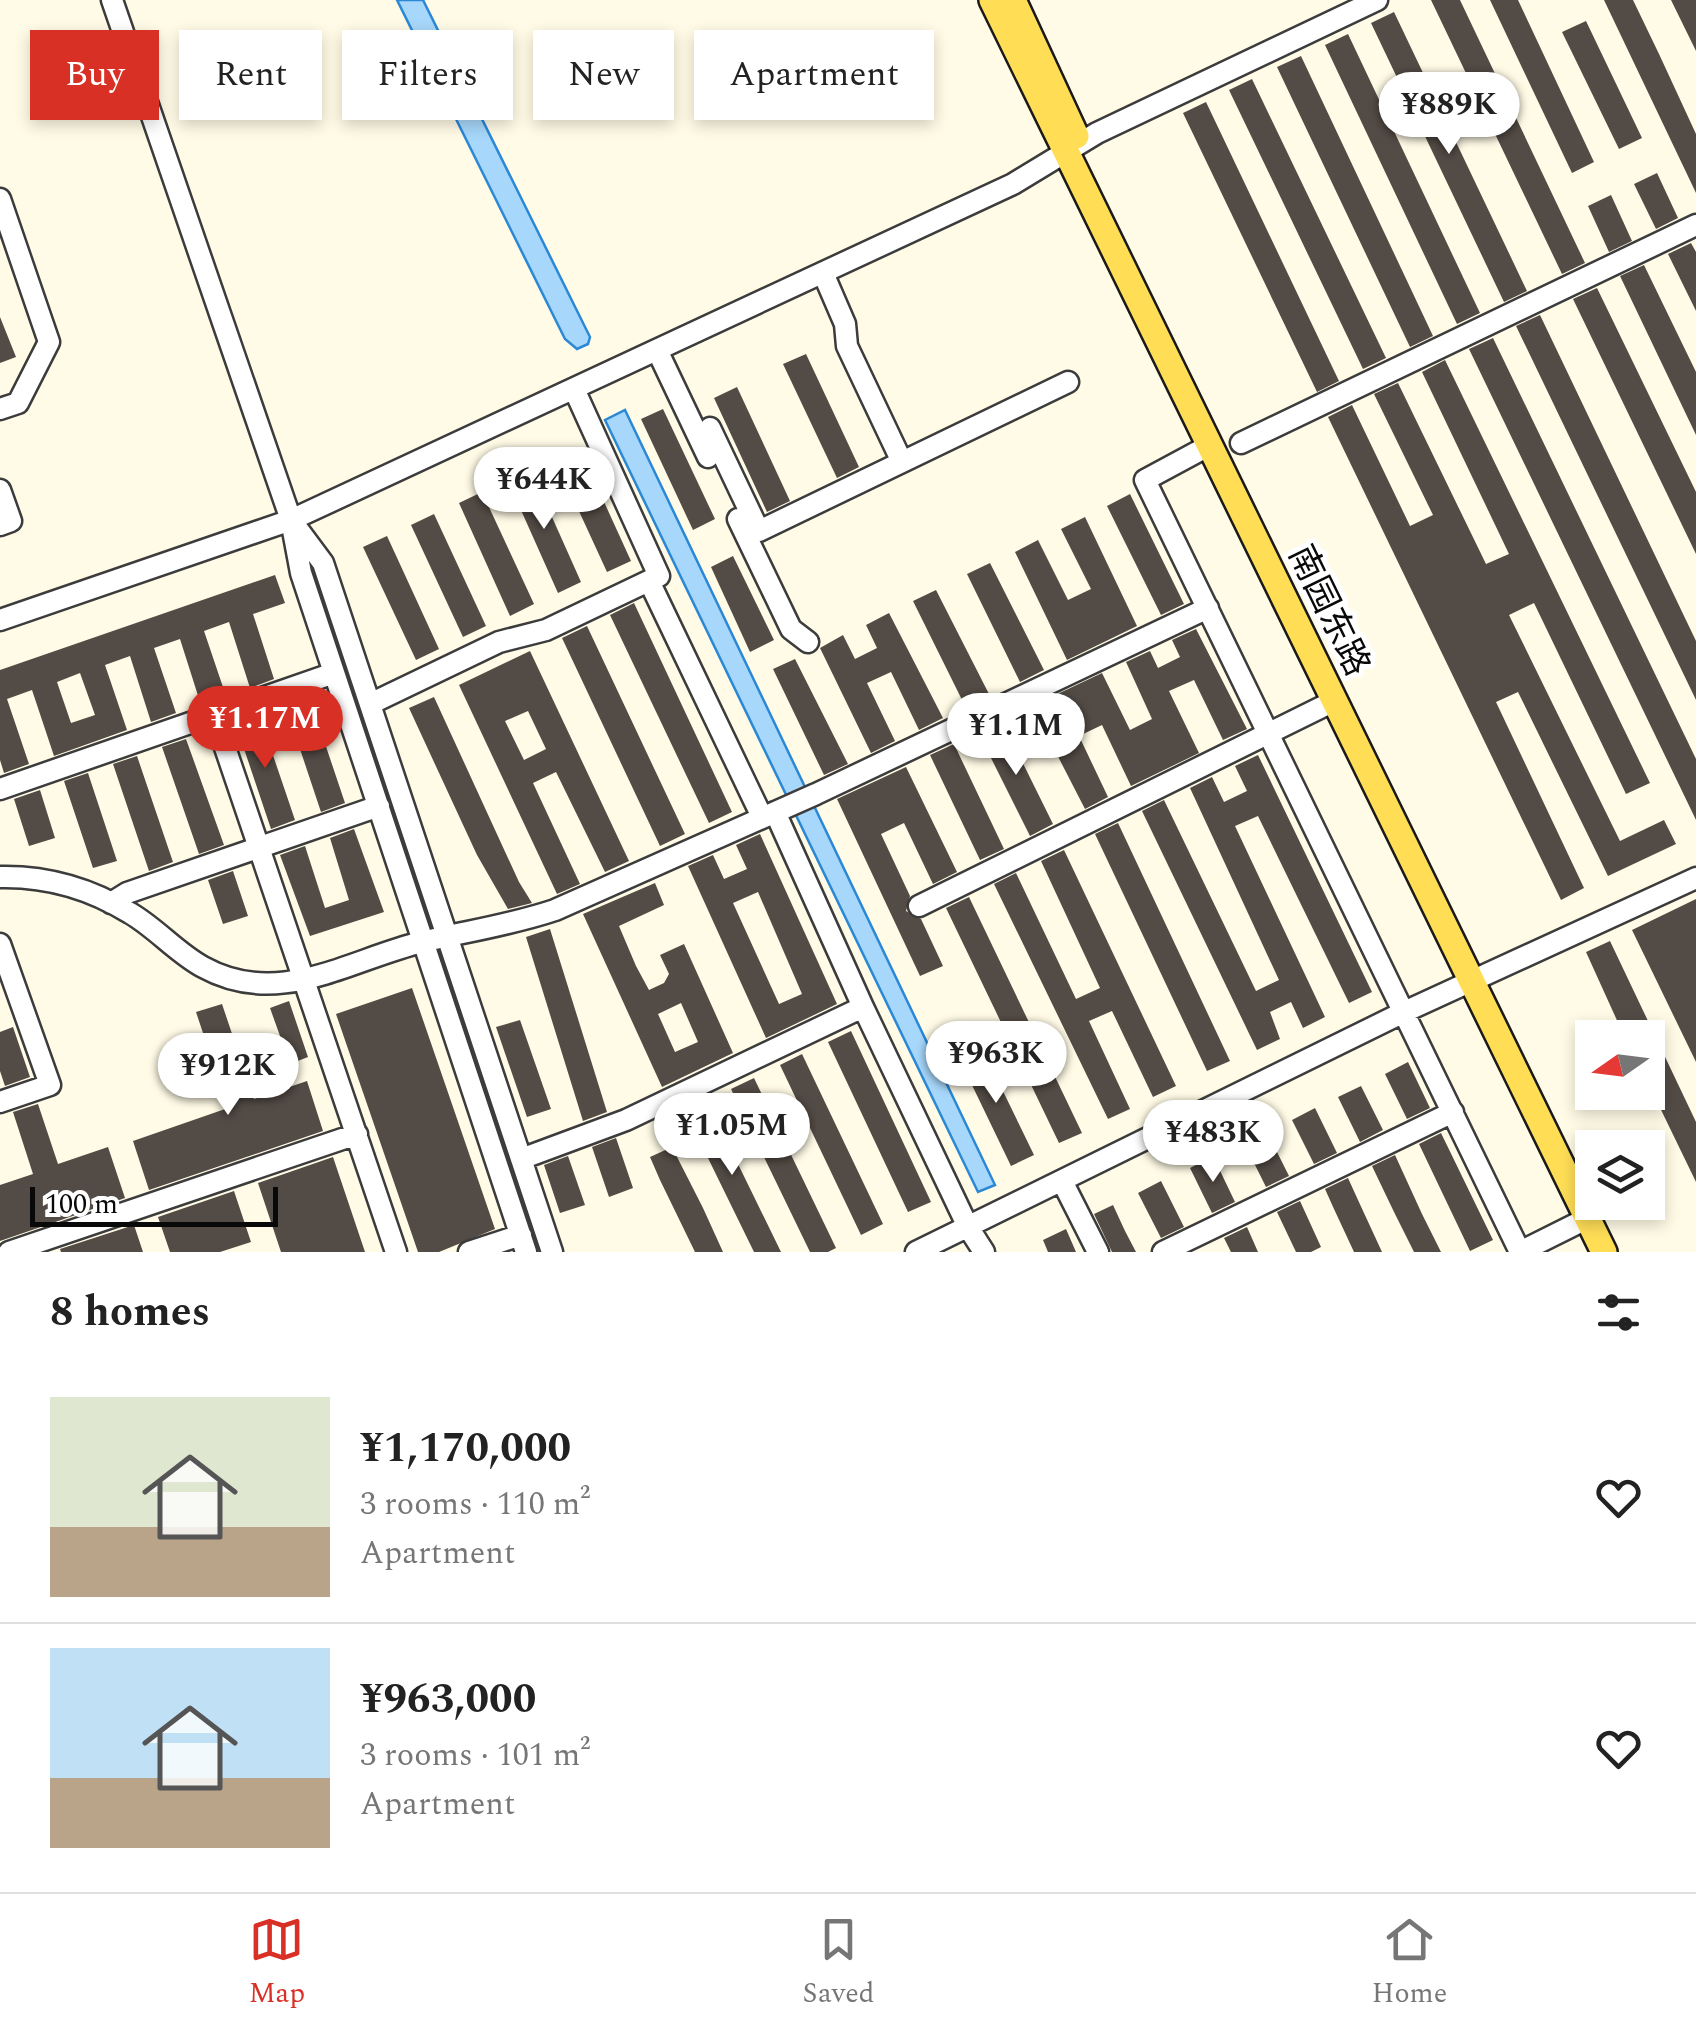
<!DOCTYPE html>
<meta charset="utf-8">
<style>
:root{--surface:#fff;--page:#f2f2f2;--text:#222;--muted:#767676;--line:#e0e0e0;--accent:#d93025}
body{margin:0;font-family:Spectral,"Noto Sans SC",serif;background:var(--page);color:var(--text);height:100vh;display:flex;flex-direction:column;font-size:38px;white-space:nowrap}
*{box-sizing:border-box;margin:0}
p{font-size:32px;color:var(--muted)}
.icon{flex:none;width:55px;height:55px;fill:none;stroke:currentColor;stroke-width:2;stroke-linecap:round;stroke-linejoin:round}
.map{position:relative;height:1252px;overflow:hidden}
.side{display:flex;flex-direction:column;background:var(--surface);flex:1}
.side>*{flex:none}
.guide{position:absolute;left:30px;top:30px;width:1000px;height:90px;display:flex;gap:20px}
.needle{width:65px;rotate:256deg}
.controls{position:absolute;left:1575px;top:1020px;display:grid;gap:20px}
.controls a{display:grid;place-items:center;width:90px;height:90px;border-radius:0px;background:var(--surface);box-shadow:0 5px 15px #0003;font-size:50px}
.scale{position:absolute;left:30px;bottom:25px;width:248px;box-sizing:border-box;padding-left:10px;border:5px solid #090909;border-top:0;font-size:28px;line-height:35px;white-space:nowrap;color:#090909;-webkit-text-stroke:8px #fff;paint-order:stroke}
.price{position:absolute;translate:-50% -85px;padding:0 22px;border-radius:35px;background:#fff;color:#222;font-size:32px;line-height:65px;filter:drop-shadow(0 2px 5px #0008)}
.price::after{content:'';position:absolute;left:50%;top:60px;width:30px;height:22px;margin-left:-15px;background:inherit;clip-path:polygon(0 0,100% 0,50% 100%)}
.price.current{background:var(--accent);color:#fff}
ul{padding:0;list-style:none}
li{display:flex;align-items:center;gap:30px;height:250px;padding:0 50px}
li+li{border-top:2px solid var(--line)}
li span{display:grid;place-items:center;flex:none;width:280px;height:200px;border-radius:0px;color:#555}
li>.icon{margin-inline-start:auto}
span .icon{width:120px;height:120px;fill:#fffc;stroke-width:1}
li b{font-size:42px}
h2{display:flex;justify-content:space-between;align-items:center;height:120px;padding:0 50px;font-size:42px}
.pill{padding:0 35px;border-radius:0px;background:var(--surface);box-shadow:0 5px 15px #0003;font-size:35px;line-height:90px}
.pill.current{background:var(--accent);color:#fff}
.tab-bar{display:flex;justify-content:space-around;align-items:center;height:140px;border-top:2px solid var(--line);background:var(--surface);font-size:28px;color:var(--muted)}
.tab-bar a{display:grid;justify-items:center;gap:5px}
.tab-bar .current{color:var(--accent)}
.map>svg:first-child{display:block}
</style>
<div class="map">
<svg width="1696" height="1252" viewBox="0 0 1696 1252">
<rect width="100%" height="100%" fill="#fffbe6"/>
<!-- water -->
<path fill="#a7d7fa" stroke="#2a88d5" stroke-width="2.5" d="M397,0H423L590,337L588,344L577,349L565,339Z
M625,410L995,1185L978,1192L605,420Z"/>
<!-- building -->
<path fill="#534b45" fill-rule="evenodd" d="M1431,0H1460L1585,263L1562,274Z
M1490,0H1518L1594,162L1572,173Z
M1604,0H1633L1659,54L1696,134V193Z
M1671,0H1696V51Z
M1394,12L1527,291L1504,302L1371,23Z
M1586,21L1642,138L1619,149L1562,32Z
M1348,34L1480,313L1457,324L1325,45Z
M1301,56L1433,336L1410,347L1277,67Z
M1252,79L1386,358L1363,369L1229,90Z
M1206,102L1339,381L1317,392L1183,113Z
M1657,173L1678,218L1656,229L1634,184Z
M1611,195L1632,241L1609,252L1588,206Z
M1691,243L1696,252V311L1668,254Z
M1644,265L1696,372V435L1620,276Z
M1597,288L1696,492V554L1573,299Z
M1540,315L1696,641V700L1516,326Z
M0,317L16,357L0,363Z
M1493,338L1696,759V820L1469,349Z
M806,354L859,467L837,478L783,364Z
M1445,360L1650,783L1626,794L1534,603L1509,615L1620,841L1664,820L1676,844L1608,876L1518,692L1496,702L1584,888L1561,900L1328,417L1352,405L1410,526L1433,515L1374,394L1398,383L1486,564L1509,554L1422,372Z
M737,387L790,501L767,512L714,398Z
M663,409L715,519L693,530L641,419Z
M579,447L631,561L607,572L555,459Z
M531,470L581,582L558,593L508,481Z
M482,492L534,604L510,616L459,503Z
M1130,494L1184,604L1161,615L1107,506Z
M434,514L486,626L463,637L411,525Z
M1085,517L1137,626L1067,660L1015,552L1038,540L1068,600L1091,589L1061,529Z
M387,536L439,649L416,660L363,547Z
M733,556L774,640L750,652L711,567Z
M990,563L1044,670L1020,682L967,574Z
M275,575L285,603L253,614L274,679L250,688L229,622L204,631L226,696L201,705L180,639L154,648L176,713L151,722L130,656L105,665L127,730L54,756L32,690L7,699L29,764L4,773L0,760V670ZM80,673L95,715L71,723L57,682Z
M936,590L990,696L966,708L913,601Z
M634,603L732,812L709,823L610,615Z
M889,613L943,718L919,730L891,672L867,683L895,741L871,753L820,648L843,635L855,659L877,648L866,625Z
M587,626L685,834L660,846L562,638Z
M1196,629L1247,729L1223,740L1194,680L1169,691L1199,753L1131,786L1102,725L1079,736L1108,797L1085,809L1032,706L1102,673L1130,730L1152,719L1126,662L1150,651L1158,668L1180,657L1172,640Z
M530,651L629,861L605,872L556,772L533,783L580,884L557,894L459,685ZM528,711L546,749L524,760L505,721Z
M795,659L848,764L824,775L773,669Z
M309,696L345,803L321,812L285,704Z
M434,697L519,882L532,903L508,909L477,855L409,708Z
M259,714L295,820L271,829L235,722Z
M1002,721L1053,824L1030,836L978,732Z
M186,739L224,845L199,854L162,747Z
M954,744L1004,849L980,860L930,755Z
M1258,755L1372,992L1349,1003L1258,816L1235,826L1325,1017L1303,1028L1291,1002L1270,1012L1280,1039L1257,1050L1142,811L1164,800L1256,991L1279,980L1190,788L1212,777L1224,802L1247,791L1235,766Z
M137,756L173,862L149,871L113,764Z
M906,767L957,872L933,884L904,823L881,834L910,896L906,911L921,919L943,966L920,976L837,799Z
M88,773L117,861L93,868L64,781Z
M40,790L55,838L29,846L14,799Z
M1118,823L1230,1061L1207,1071L1095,834Z
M354,829L384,912L310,936L280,855L305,846L325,908L349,900L330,838Z
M760,834L837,1004L766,1038L688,866L713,855L724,879L747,869L736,845ZM758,892L802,994L779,1004L733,903Z
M1064,850L1176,1086L1153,1097L1112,1011L1089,1021L1130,1109L1108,1119L994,884L1016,873L1076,999L1100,988L1041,861Z
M233,871L248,916L223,924L208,880Z
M655,883L664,905L619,926L636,966L649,990L664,983L669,974L660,955L684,944L733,1053L662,1087L583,914ZM681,1003L698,1042L675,1052L658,1014Z
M969,897L1082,1133L1059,1143L946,908Z
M1696,899V1062L1632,930Z
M550,929L607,1112L583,1121L526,937Z
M1610,941L1696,1122V1182L1648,1083V1038H1625L1586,952Z
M412,988L495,1229L439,1252H418L336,1014Z
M289,1001L308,1057L290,1064L270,1008Z
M222,1004L254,1099L307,1081L323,1131L149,1190L133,1141L228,1108L196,1012Z
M520,1020L551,1109L527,1117L496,1027Z
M13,1027L30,1077L5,1086L0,1071V1032Z
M851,1031L931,1202L908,1212L828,1042Z
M981,1046L1034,1155L1011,1166L958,1056Z
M802,1054L883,1224L861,1235L780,1065Z
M1408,1062L1430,1108L1407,1119L1385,1074Z
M754,1078L836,1248L828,1252H810L731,1089Z
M1361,1086L1383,1130L1360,1142L1338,1097Z
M707,1099L738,1164L781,1252H754L707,1156L685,1109Z
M38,1104L58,1164L108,1147L125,1198L0,1241V1185L33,1174L13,1112Z
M1315,1108L1337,1153L1314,1164L1292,1120Z
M1267,1132L1289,1176L1266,1187L1244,1143Z
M1441,1133L1493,1240L1470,1251L1419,1144Z
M616,1138L633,1188L609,1197L592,1147Z
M672,1147L703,1208L723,1252H695L660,1180L650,1157Z
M1395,1155L1422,1214L1441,1252H1414L1394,1212L1372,1166Z
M568,1156L585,1205L560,1213L544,1165Z
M1213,1156L1235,1202L1212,1213L1190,1168Z
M333,1157L365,1252H281L258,1183Z
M1348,1178L1358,1200L1382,1252H1354L1334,1209L1325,1189Z
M1161,1181L1184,1227L1161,1238L1138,1193Z
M234,1191L251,1242L220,1252H170L158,1217Z
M1300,1201L1321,1247L1311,1252H1296L1277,1212Z
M1113,1205L1125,1231L1136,1252H1112L1094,1214Z
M134,1225L143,1252H61L60,1249Z
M1247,1227L1258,1252H1231L1224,1238Z
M1066,1229L1076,1252H1048L1043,1240Z"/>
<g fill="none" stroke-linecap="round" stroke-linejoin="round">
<defs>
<path id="minor" d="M112,0L291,520
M0,199L49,342L18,403L0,409
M823,273L845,324L847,346L902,462
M657,350L708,457
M710,428L759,531L1068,382
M1241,443L1696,225
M1210,445L1145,480L1520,1252
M0,490L11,521L0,525
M738,519L791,629L808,642
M649,581L762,817
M0,620L291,520L1013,184L1097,133L1377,0
M370,704L499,642L546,630L659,576L574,389
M214,715L396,1252
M0,789L334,673
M0,877C46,876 91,889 130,913C156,928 177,953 203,967C279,1009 348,960 422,942C467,931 511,925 555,910L816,794L1208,608
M111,903L127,893L379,806
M919,906L1336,700
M0,944L50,1085L0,1102
M863,1007L968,1227L984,1252
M521,1159L626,1120L863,1007L775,812
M1062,1181L1098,1252
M9,1252L357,1134
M469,1252L521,1235
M526,1252L301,573L291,520L323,563L552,1252
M916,1252L1404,1012L1696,878
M1163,1252L1453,1112
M1520,1252L1588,1218"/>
<path id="major" d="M992,0L1604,1252
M1013,0L1076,136"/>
</defs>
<!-- minor casing -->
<use href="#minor" stroke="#3c3c3c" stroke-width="25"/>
<!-- major casing -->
<use href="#major" stroke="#1a1a1a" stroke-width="30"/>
<!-- minor -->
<use href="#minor" stroke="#fff" stroke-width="20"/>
<!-- major -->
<use href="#major" stroke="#ffde56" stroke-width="25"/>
</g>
<g text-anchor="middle" stroke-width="10" stroke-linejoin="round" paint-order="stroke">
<!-- street labels -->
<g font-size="35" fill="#090909" stroke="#fff">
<text transform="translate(1330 610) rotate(64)" y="12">南园东路</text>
</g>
</g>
</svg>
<div class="controls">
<a><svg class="needle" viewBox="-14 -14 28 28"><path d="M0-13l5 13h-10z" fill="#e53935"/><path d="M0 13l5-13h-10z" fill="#767676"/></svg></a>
<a><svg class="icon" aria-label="layers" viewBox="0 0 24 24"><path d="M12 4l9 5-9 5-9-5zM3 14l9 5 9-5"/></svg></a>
</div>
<div class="scale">100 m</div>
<b class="price" style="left:1449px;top:157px">¥889K</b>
<b class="price" style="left:544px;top:532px">¥644K</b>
<b class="price current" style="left:265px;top:771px">¥1.17M</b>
<b class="price" style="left:1016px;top:778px">¥1.1M</b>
<b class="price" style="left:996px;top:1106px">¥963K</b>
<b class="price" style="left:228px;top:1118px">¥912K</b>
<b class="price" style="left:732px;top:1178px">¥1.05M</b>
<b class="price" style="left:1213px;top:1185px">¥483K</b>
<div class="guide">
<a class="pill current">Buy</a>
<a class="pill">Rent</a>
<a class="pill">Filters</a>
<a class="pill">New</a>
<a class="pill">Apartment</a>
</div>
</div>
<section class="side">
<h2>8 homes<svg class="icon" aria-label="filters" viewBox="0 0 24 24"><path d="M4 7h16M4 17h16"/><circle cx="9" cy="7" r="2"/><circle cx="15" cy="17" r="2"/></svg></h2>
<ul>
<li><span style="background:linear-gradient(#dfe7d0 65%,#b9a48a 0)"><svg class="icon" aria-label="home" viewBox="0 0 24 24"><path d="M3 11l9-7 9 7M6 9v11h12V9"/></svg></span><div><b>¥1,170,000</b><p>3 rooms · 110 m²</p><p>Apartment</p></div><svg class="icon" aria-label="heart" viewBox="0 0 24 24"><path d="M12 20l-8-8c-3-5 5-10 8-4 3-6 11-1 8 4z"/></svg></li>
<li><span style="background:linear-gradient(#bfe0f5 65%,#b9a48a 0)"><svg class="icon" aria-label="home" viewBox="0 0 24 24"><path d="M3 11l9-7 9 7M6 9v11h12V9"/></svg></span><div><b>¥963,000</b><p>3 rooms · 101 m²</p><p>Apartment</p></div><svg class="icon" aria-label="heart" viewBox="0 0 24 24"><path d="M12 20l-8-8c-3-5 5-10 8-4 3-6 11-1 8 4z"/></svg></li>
</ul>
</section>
<nav class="tab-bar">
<a class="current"><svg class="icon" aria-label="map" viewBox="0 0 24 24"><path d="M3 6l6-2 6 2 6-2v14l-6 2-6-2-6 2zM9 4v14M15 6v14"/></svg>Map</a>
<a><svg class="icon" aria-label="saved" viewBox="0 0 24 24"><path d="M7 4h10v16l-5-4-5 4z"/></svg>Saved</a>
<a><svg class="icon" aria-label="home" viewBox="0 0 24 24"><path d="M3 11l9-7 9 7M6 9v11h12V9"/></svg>Home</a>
</nav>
